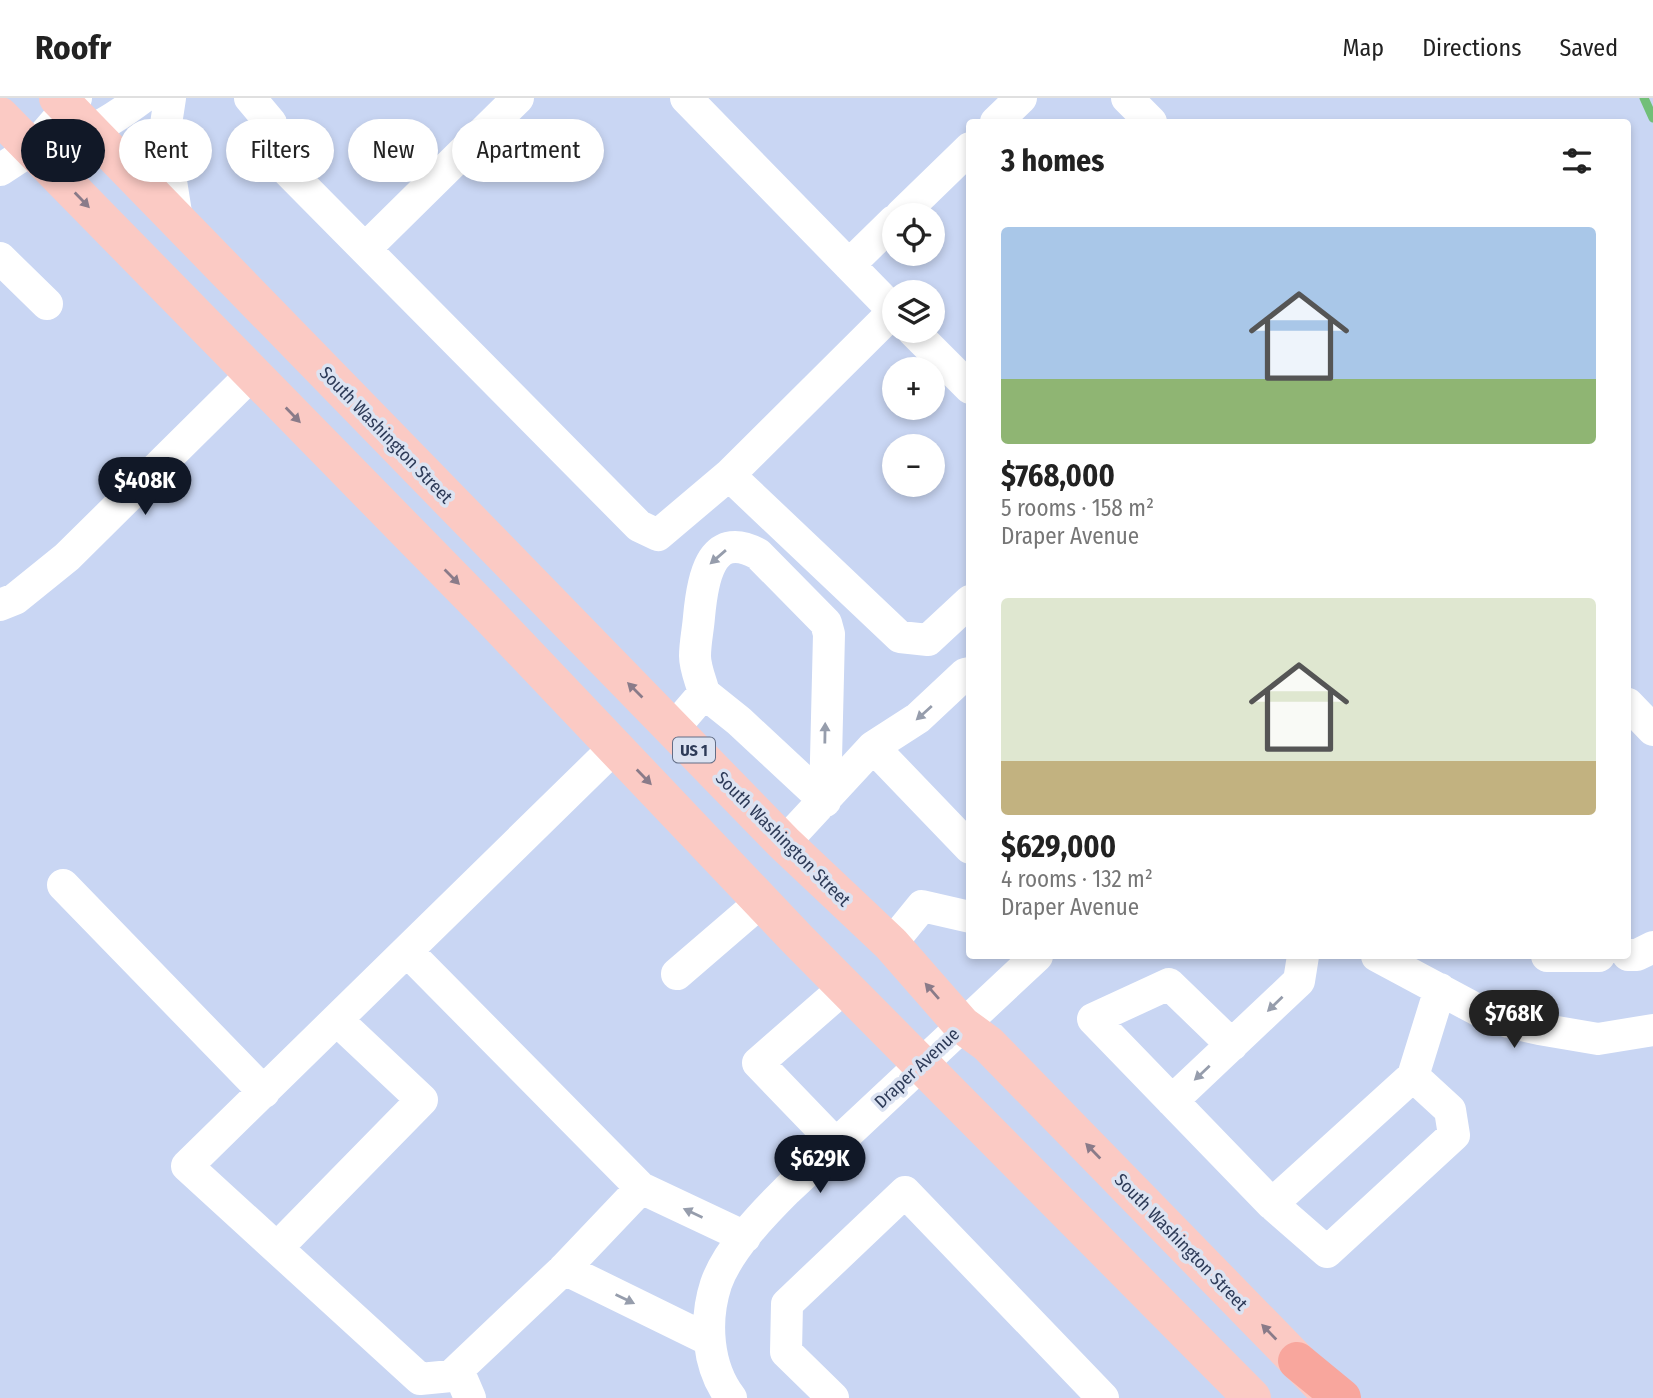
<!DOCTYPE html>
<meta charset="utf-8">
<style>
:root{--surface:#fff;--page:#f2f2f2;--text:#222;--muted:#767676;--line:#e0e0e0;--accent:#111827}
body{margin:0;font-family:"Fira Sans Condensed",sans-serif;background:var(--page);color:var(--text);height:100vh;display:flex;flex-direction:column;font-size:26px;white-space:nowrap}
*{box-sizing:border-box;margin:0}
p{font-size:23px;color:var(--muted)}
.icon{flex:none;width:38px;height:38px;fill:none;stroke:currentColor;stroke-width:2;stroke-linecap:round;stroke-linejoin:round}
.map{position:relative;flex:1;overflow:hidden}
.drawer{position:absolute;left:966px;top:21px;width:665px;height:840px;display:flex;flex-direction:column;background:var(--surface);border-radius:7px;box-shadow:0 4px 10px #0003}
.drawer>*{flex:none}
.banner{position:absolute;left:21px;top:21px;width:665px;height:63px;display:flex;gap:14px}
.buttons{position:absolute;left:882px;top:105px;display:grid;gap:14px}
.buttons a{display:grid;place-items:center;width:63px;height:63px;border-radius:50%;background:var(--surface);box-shadow:0 4px 10px #0003;font-size:35px}
.price{position:absolute;translate:-50% -60px;padding:0 16px;border-radius:24px;background:var(--accent);color:#fff;font-size:23px;line-height:46px;filter:drop-shadow(0 2px 4px #0008)}
.price::after{content:'';position:absolute;left:50%;top:42px;width:21px;height:16px;margin-left:-10px;background:inherit;clip-path:polygon(0 0,100% 0,50% 100%)}
.price.on{background:#222;color:#fff}
ul{padding:0;list-style:none}
li{display:grid;align-content:center;gap:14px;height:371px;padding:0 35px}
li span{display:grid;place-items:center;height:217px;border-radius:7px;color:#555}
li>.icon{margin-inline-start:auto}
span .icon{width:126px;height:126px;fill:#fffc;stroke-width:1}
li b{font-size:30px}
h2{display:flex;justify-content:space-between;align-items:center;height:84px;padding:0 35px;font-size:30px}
.pill{padding:0 24px;border-radius:32px;background:var(--surface);box-shadow:0 4px 10px #0003;font-size:24px;line-height:63px}
.pill.on{background:var(--accent);color:#fff}
header{display:flex;align-items:center;gap:42px;box-sizing:border-box;height:98px;padding:0 35px;background:var(--surface);border-bottom:2px solid var(--line)}
header strong{font-size:33px}
nav{display:flex;gap:38px;margin-inline-start:auto;font-size:24px}
.map>svg:first-child{display:block}
</style>
<header>
<strong>Roofr</strong>
<nav><a>Map</a><a>Directions</a><a>Saved</a></nav>
</header>
<div class="map">
<svg width="1653" height="1300" viewBox="0 0 1653 1300">
<rect width="100%" height="100%" fill="#c9d6f3"/>
<g fill="none" stroke-linecap="round" stroke-linejoin="round">
<!-- stream -->
<path stroke="#71bf78" stroke-width="9" d="M1644,0L1653,20"/>
<!-- minor -->
<path stroke="#fff" stroke-width="32" d="M76,0L32,51C81,40 102,30 142,0
M170,0L164,39L177,121
M250,0L271,25L273,58L639,428L658,437L729,377L900,539L928,542L970,503
M686,0L894,213
M1127,0L1151,24
M996,24L1021,0
M0,72L32,51
M901,117L970,50
M365,151L518,0
M0,160L47,206
M849,167L894,123
M913,233L970,290
M729,377L894,213
M0,507L15,501L67,459L252,276
M704,595C701,583 695,570 695,558C695,545 698,532 699,519C702,486 709,429 758,456L826,525L829,536L825,703
M1628,606L1653,632
M673,631L704,595L739,623L825,703
M873,649L970,750
M784,745L873,649L918,620L965,576L970,575
M63,787L264,994
M891,846L922,808L970,819
M407,853L641,1090L564,1171L451,1278L420,1281L187,1068L615,649
M1628,857H1637L1653,849
M1377,858L1476,911L1509,924L1539,931L1598,941L1653,932
M1547,858H1599
M677,876L762,803
M1232,947L1169,886L1093,921L1272,1106L1413,978L1440,891
M1172,1003L1299,883L1303,858
M836,1046L758,965L845,889
M641,1090L745,1139
M1272,1106L1327,1154L1454,1037L1450,1012L1413,978
M277,1150L422,1002L337,922
M564,1171L709,1242
M458,1272L470,1300
M731,1300C707,1269 704,1223 716,1186C728,1152 762,1117 787,1092L1037,858
M833,1300L786,1254L787,1206L905,1094L1103,1300"/>
<!-- major -->
<path stroke="#fbcac4" stroke-width="38" d="M58,0L784,745L891,846L962,927L988,946L1320,1286
M0,18L489,517L798,842L1252,1300"/>
<!-- highway -->
<path stroke="#f8a69d" stroke-width="38" d="M1297,1263L1342,1300"/>
</g>
<!-- one-way arrows -->
<defs><path id="oneway-solid" d="M-6-.8H1V-3.2L6.5 0L1 3.2V.8H-6Z" transform="scale(1.75)"/></defs>
<g fill="#8a7b89">
<use href="#oneway-solid" transform="translate(82 102) rotate(46)"/>
<use href="#oneway-solid" transform="translate(293 317) rotate(46)"/>
<use href="#oneway-solid" transform="translate(452 479) rotate(45)"/>
<use href="#oneway-solid" transform="translate(635 592) rotate(-135)"/>
<use href="#oneway-solid" transform="translate(644 679) rotate(46)"/>
<use href="#oneway-solid" transform="translate(932 893) rotate(-131)"/>
<use href="#oneway-solid" transform="translate(1093 1053) rotate(-134)"/>
<use href="#oneway-solid" transform="translate(1269 1234) rotate(-134)"/>
</g>
<g fill="#969dac">
<use href="#oneway-solid" transform="translate(718 459) rotate(139)"/>
<use href="#oneway-solid" transform="translate(924 615) rotate(138)"/>
<use href="#oneway-solid" transform="translate(825 635) rotate(-89)"/>
<use href="#oneway-solid" transform="translate(1275 906) rotate(136)"/>
<use href="#oneway-solid" transform="translate(1202 975) rotate(137)"/>
<use href="#oneway-solid" transform="translate(693 1115) rotate(-155)"/>
<use href="#oneway-solid" transform="translate(625 1201) rotate(26)"/>
</g>
<g text-anchor="middle" stroke-width="7" stroke-linejoin="round" paint-order="stroke">
<!-- shield labels -->
<rect fill="#dce3f2" stroke="#626d86" stroke-width="2" x="673" y="639.5" width="42" height="25" rx="5"/>
<g font-size="16" font-weight="bold" fill="#2e3b58">
<text x="694" y="658">US 1</text>
</g>
<!-- street labels -->
<g font-size="18" fill="#2e3b58" stroke="#dce3f2">
<text transform="translate(386 337) rotate(46)" y="6">South Washington Street</text>
<text transform="translate(783 741) rotate(45)" y="6">South Washington Street</text>
<text transform="translate(917 970) rotate(-43)" y="6">Draper Avenue</text>
<text transform="translate(1181 1144) rotate(46)" y="6">South Washington Street</text>
</g>
</g>
</svg>
<div class="buttons">
<a><svg class="icon" aria-label="locate" viewBox="0 0 24 24"><circle cx="12" cy="12" r="6"/><path d="M12 2v4M12 18v4M2 12h4M18 12h4"/></svg></a>
<a><svg class="icon" aria-label="layers" viewBox="0 0 24 24"><path d="M12 4l9 5-9 5-9-5zM3 14l9 5 9-5"/></svg></a>
<a>+</a>
<a>−</a>
</div>
<b class="price" style="left:145px;top:419px">$408K</b>
<b class="price on" style="left:1514px;top:952px">$768K</b>
<b class="price" style="left:820px;top:1097px">$629K</b>
<div class="banner">
<a class="pill on">Buy</a>
<a class="pill">Rent</a>
<a class="pill">Filters</a>
<a class="pill">New</a>
<a class="pill">Apartment</a>
</div>
<section class="drawer">
<h2>3 homes<svg class="icon" aria-label="filters" viewBox="0 0 24 24"><path d="M4 7h16M4 17h16"/><circle cx="9" cy="7" r="2"/><circle cx="15" cy="17" r="2"/></svg></h2>
<ul>
<li><span style="background:linear-gradient(#a9c7e8 70%,#8fb573 0)"><svg class="icon" aria-label="home" viewBox="0 0 24 24"><path d="M3 11l9-7 9 7M6 9v11h12V9"/></svg></span><div><b>$768,000</b><p>5 rooms · 158 m²</p><p>Draper Avenue</p></div></li>
<li><span style="background:linear-gradient(#dfe7d0 75%,#c2b280 0)"><svg class="icon" aria-label="home" viewBox="0 0 24 24"><path d="M3 11l9-7 9 7M6 9v11h12V9"/></svg></span><div><b>$629,000</b><p>4 rooms · 132 m²</p><p>Draper Avenue</p></div></li>
</ul>
</section>
</div>
